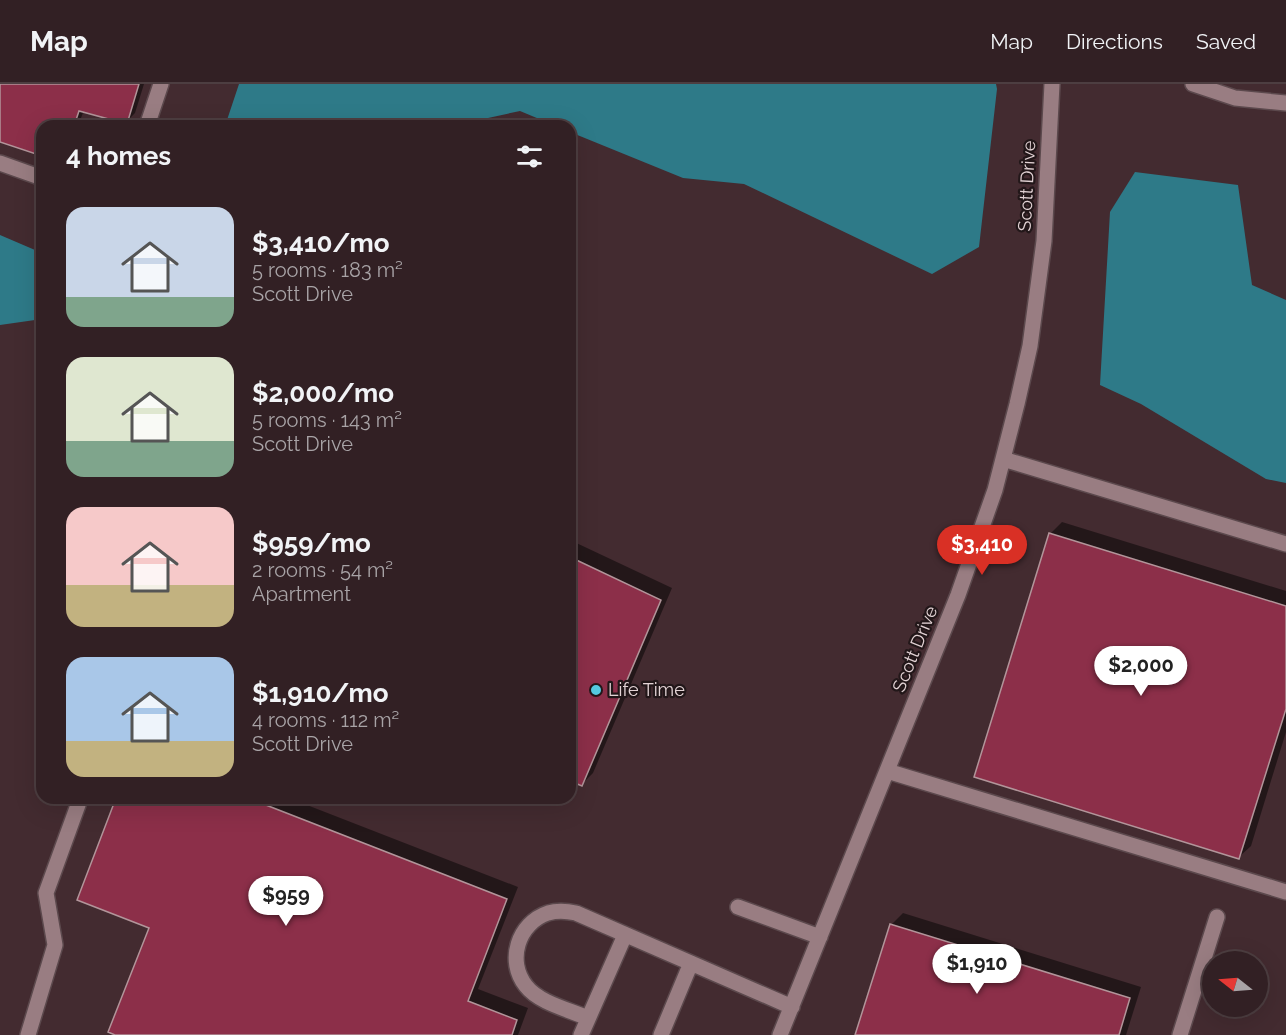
<!DOCTYPE html>
<meta charset="utf-8">
<style>
:root{--surface:#322024;--page:#3a282c;--text:#f1f3f6;--muted:#a8a3a6;--line:#4d3e41;--accent:#d93025}
body{margin:0;font-family:Raleway,sans-serif;background:var(--page);color:var(--text);height:100vh;display:flex;flex-direction:column;font-size:22px;white-space:nowrap}
*{box-sizing:border-box;margin:0}
p{font-size:20px;color:var(--muted)}
.icon{flex:none;width:33px;height:33px;fill:none;stroke:currentColor;stroke-width:2;stroke-linecap:round;stroke-linejoin:round}
.map{position:relative;flex:1;overflow:hidden}
.drawer{position:absolute;left:36px;top:36px;width:540px;height:684px;display:flex;flex-direction:column;background:var(--surface);border-radius:18px;box-shadow:0 6px 24px #0002,0 0 0 2px var(--line)}
.drawer>*{flex:none}
.needle{width:39px;rotate:287deg}
.controls{position:absolute;left:1202px;top:867px;display:grid;gap:12px}
.controls a{display:grid;place-items:center;width:66px;height:66px;border-radius:50%;background:var(--surface);box-shadow:0 6px 24px #0002,0 0 0 2px var(--line);font-size:30px}
.price{position:absolute;translate:-50% -51px;padding:0 14px;border-radius:21px;background:#fff;color:#222;font-size:20px;line-height:39px;filter:drop-shadow(0 2px 3px #0008)}
.price::after{content:'';position:absolute;left:50%;top:36px;width:18px;height:14px;margin-left:-9px;background:inherit;clip-path:polygon(0 0,100% 0,50% 100%)}
.price.active{background:var(--accent);color:#fff}
ul{padding:0;list-style:none}
li{display:flex;align-items:center;gap:18px;height:150px;padding:0 30px}
li span{display:grid;place-items:center;flex:none;width:168px;height:120px;border-radius:18px;color:#555}
li>.icon{margin-inline-start:auto}
span .icon{width:72px;height:72px;fill:#fffc;stroke-width:1}
li b{font-size:26px}
h2{display:flex;justify-content:space-between;align-items:center;height:72px;padding:0 30px;font-size:26px}
header{display:flex;align-items:center;gap:36px;box-sizing:border-box;height:84px;padding:0 30px;background:var(--surface);border-bottom:2px solid var(--line)}
header strong{font-size:28px}
nav{display:flex;gap:33px;margin-inline-start:auto;font-size:21px}
.map>svg:first-child{display:block}
</style>
<header>
<strong>Map</strong>
<nav><a>Map</a><a>Directions</a><a>Saved</a></nav>
</header>
<div class="map">
<svg width="1286" height="951" viewBox="0 0 1286 951">
<rect width="100%" height="100%" fill="#432b30"/>
<!-- water -->
<path fill="#2e7a88" d="M239,0H996L997,5L979,163L932,190L744,100L683,94L570,48V42H556L520,27L451,42H225Z
M1135,88L1238,101L1252,201L1286,216V399L1266,395L1141,320L1100,301L1110,128Z
M0,151L42,169V235L0,241Z"/>
<!-- shadow -->
<path fill="#0007" d="M0,0H144L135,29L126,38L84,26L78,42H42V70L0,57Z
M1062,438L1286,507V648L1251,762L1239,773L1050,450Z
M570,456L672,504L593,689L582,700L570,695Z
M118,714H289L518,803L478,905L528,924L518,951H119L151,843Z
M903,829L1141,903L1126,951H857L891,841Z"/>
<!-- building -->
<path fill="#8c2f49" stroke="#b2959a" stroke-width="1.5" d="M0,0H139L127,40L79,27L74,42H42V72L0,58Z
M1049,449L1286,522V625L1239,775L974,693Z
M570,473L661,516L582,702L570,697Z
M116,714H248L507,815L468,917L517,936L512,951H115L108,948L149,844L77,816Z
M890,840L1130,914L1119,951H855Z"/>
<g fill="none" stroke-linecap="round" stroke-linejoin="round">
<defs>
<path id="minor" d="M1193,0L1235,14L1286,19
M147,42L161,0
M0,79L42,94
M1003,375L1286,460
M887,687L1286,808
M738,823L820,853
M588,934C570,926 539,919 526,902C506,877 518,839 548,829C558,826 567,827 576,829L792,923
M28,951L55,861L46,809L78,721
M581,951L625,851
M661,951L691,879
M780,951L958,511L995,406L1017,320L1030,262L1044,157L1052,0
M1180,951L1217,833"/>
</defs>
<!-- minor casing -->
<use href="#minor" stroke="#5c494d" stroke-width="18"/>
<!-- minor -->
<use href="#minor" stroke="#997d82" stroke-width="15"/>
</g>
<!-- markers -->
<circle fill="#55cae0" stroke="#221719" stroke-width="2" cx="596" cy="606" r="6"/>
<g text-anchor="middle" stroke-width="4.5" stroke-linejoin="round" paint-order="stroke">
<!-- street labels -->
<g font-size="18" fill="#e3d3d5" stroke="#221719">
<text transform="translate(1027 102) rotate(-87)" y="6">Scott Drive</text>
<text transform="translate(915 565) rotate(-68)" y="6">Scott Drive</text>
</g>
<!-- poi labels -->
<g font-size="18" fill="#e3d3d5" stroke="#221719" text-anchor="start">
<text x="608" y="612">Life Time</text>
</g>
</g>
</svg>
<div class="controls">
<a><svg class="needle" viewBox="-14 -14 28 28"><path d="M0-13l5 13h-10z" fill="#e53935"/><path d="M0 13l5-13h-10z" fill="#a8a3a6"/></svg></a>
</div>
<b class="price active" style="left:982px;top:492px">$3,410</b>
<b class="price" style="left:1141px;top:613px">$2,000</b>
<b class="price" style="left:286px;top:843px">$959</b>
<b class="price" style="left:977px;top:911px">$1,910</b>
<section class="drawer">
<h2>4 homes<svg class="icon" aria-label="filters" viewBox="0 0 24 24"><path d="M4 7h16M4 17h16"/><circle cx="9" cy="7" r="2"/><circle cx="15" cy="17" r="2"/></svg></h2>
<ul>
<li><span style="background:linear-gradient(#c9d6e8 75%,#7fa58c 0)"><svg class="icon" aria-label="home" viewBox="0 0 24 24"><path d="M3 11l9-7 9 7M6 9v11h12V9"/></svg></span><div><b>$3,410/mo</b><p>5 rooms · 183 m²</p><p>Scott Drive</p></div></li>
<li><span style="background:linear-gradient(#dfe7d0 70%,#7fa58c 0)"><svg class="icon" aria-label="home" viewBox="0 0 24 24"><path d="M3 11l9-7 9 7M6 9v11h12V9"/></svg></span><div><b>$2,000/mo</b><p>5 rooms · 143 m²</p><p>Scott Drive</p></div></li>
<li><span style="background:linear-gradient(#f6c9c9 65%,#c2b280 0)"><svg class="icon" aria-label="home" viewBox="0 0 24 24"><path d="M3 11l9-7 9 7M6 9v11h12V9"/></svg></span><div><b>$959/mo</b><p>2 rooms · 54 m²</p><p>Apartment</p></div></li>
<li><span style="background:linear-gradient(#a9c7e8 70%,#c2b280 0)"><svg class="icon" aria-label="home" viewBox="0 0 24 24"><path d="M3 11l9-7 9 7M6 9v11h12V9"/></svg></span><div><b>$1,910/mo</b><p>4 rooms · 112 m²</p><p>Scott Drive</p></div></li>
</ul>
</section>
</div>
